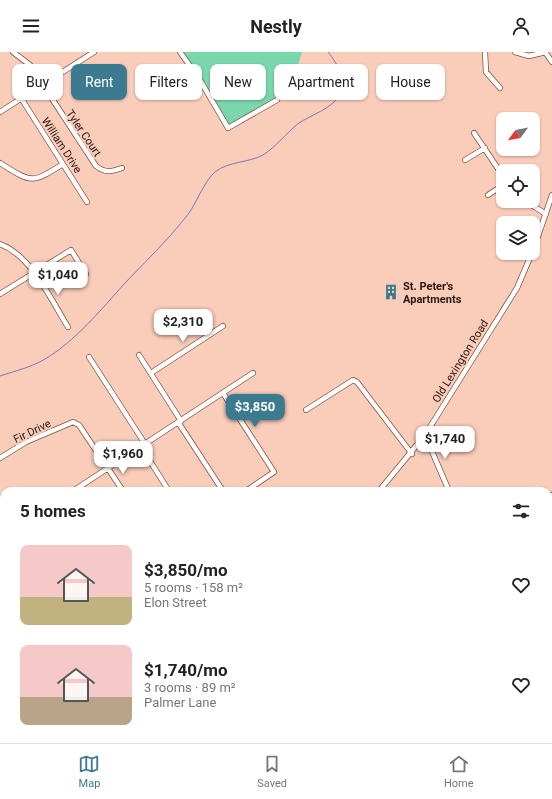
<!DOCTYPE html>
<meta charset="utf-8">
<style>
:root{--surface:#fff;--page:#f6f6f6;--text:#222;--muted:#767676;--line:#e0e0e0;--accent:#3c7a8f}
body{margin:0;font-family:Roboto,sans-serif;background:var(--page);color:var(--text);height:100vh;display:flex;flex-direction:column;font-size:15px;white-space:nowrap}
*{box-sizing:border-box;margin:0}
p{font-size:13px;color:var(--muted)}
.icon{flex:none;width:22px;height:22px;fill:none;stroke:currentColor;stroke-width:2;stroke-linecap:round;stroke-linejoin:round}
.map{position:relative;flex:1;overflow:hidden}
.details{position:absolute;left:0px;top:435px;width:552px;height:256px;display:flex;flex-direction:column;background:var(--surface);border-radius:12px 12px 0 0;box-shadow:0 1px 3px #0004}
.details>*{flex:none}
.guide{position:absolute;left:12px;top:12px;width:528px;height:36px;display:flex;gap:8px}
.needle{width:26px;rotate:238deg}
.fabs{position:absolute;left:496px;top:60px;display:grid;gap:8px}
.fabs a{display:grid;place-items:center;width:44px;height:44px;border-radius:8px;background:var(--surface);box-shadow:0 1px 3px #0004;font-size:20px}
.price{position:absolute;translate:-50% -34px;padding:0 9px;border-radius:8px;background:#fff;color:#222;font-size:13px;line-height:26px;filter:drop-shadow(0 1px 2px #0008)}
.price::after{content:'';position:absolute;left:50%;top:24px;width:12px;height:9px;margin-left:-6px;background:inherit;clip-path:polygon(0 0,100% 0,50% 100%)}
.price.current{background:var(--accent);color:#fff}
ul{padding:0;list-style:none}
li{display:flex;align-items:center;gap:12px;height:100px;padding:0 20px}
li span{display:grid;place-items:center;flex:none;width:112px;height:80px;border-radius:8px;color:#555}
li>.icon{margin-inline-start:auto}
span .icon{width:48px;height:48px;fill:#fffc;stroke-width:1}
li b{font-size:17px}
h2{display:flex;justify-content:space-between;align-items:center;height:48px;padding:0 20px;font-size:17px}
.tag{padding:0 14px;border-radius:8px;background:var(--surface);box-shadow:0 1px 3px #0004;font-size:14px;line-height:36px}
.tag.current{background:var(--accent);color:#fff}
header{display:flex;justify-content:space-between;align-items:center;height:52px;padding:0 20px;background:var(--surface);font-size:18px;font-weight:700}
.tab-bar{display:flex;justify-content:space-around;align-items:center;height:56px;border-top:1px solid var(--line);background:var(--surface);font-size:11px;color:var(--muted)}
.tab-bar a{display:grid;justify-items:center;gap:2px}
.tab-bar .current{color:var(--accent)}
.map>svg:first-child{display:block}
</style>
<header><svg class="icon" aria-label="menu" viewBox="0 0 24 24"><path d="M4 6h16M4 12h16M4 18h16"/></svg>Nestly<svg class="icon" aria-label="person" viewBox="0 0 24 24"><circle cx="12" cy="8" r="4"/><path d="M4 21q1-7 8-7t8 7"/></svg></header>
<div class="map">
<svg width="552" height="691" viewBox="0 0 552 691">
<rect width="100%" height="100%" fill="#faccba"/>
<!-- built -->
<path fill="#fabba2" d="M115,687H283L285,691H108Z"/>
<!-- green -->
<path fill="#7ad6ac" d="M180,0H302L293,28L277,48L228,76Z"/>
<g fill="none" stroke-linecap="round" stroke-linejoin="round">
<!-- stream -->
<path stroke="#7d78ab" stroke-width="1" d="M0,324C15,319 32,315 45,307C73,291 103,256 124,232C145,210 167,189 186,165C196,153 204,129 215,120C229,109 248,111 263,103C276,95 286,81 299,71C311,63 331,57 339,44C348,28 338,13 328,0"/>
<defs>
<path id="minor" d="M13,0L30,13L96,114C105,121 111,120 122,116
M180,0L200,28L228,76L277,48
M485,0L486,20L500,36
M515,0L529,4L546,0
M545,0L552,10
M21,46L87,150
M0,60L94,0
M474,81L503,124
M465,108L485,96
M0,111C32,131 31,132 63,112
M488,143L503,133
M525,149L546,162
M0,192C31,203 51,248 68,275
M533,199L552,143
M0,242L71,198L86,222
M139,303L181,369
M89,305L145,392
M151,321L223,274
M223,341L274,420L246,439
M306,358L353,328L357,330L412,402
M178,370L223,439
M425,383L449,439
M141,395L169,439
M0,406L26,390L73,370L79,373L123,439
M73,439L253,321
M379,439L425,383L517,236L532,201
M548,446L552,443
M0,473L4,471
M548,549L552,547
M0,611H4
M0,671L4,678
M9,687L12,691
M74,687L76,691
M291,687L293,691
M500,687L502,691
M450,691L457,687"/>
<path id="major" d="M548,609L552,610
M80,691L87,687"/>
</defs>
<!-- minor casing -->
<use href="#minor" stroke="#81513d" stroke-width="6"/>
<!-- major casing -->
<use href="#major" stroke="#81513d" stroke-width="8"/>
<!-- minor -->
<use href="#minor" stroke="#fff" stroke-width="4.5"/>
<!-- major -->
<use href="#major" stroke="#fff" stroke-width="6"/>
</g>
<!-- icons -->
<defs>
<symbol id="building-bare" viewBox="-9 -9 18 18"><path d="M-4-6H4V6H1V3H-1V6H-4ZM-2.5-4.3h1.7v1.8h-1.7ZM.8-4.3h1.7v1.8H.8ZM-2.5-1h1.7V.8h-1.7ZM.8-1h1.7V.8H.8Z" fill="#3c7a8f" stroke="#faccba" stroke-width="2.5" paint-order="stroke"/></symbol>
</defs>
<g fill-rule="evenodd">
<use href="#building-bare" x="380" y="229" width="22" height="22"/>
</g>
<g text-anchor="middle" stroke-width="4" stroke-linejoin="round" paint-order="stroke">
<!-- street labels -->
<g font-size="11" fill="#29150d" stroke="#faccba">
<text transform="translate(84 81) rotate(56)" y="4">Tyler Court</text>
<text transform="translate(62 93) rotate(57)" y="4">William Drive</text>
<text transform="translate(460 309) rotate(-58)" y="4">Old Lexington Road</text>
<text transform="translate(32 379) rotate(-26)" y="4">Fir Drive</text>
</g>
<!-- poi labels -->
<g font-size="11" font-weight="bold" fill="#29150d" stroke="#faccba" text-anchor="start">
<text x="403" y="238">St. Peter's<tspan x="403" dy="13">Apartments</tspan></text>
</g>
</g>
</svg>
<div class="fabs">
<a><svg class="needle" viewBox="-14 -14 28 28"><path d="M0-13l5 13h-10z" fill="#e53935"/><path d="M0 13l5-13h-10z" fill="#767676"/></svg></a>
<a><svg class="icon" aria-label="locate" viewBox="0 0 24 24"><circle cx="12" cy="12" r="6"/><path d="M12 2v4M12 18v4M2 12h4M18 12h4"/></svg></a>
<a><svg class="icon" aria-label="layers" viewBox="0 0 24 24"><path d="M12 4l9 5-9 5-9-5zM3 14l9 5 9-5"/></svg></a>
</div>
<b class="price" style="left:58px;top:244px">$1,040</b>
<b class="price" style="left:183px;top:291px">$2,310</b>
<b class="price current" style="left:255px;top:376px">$3,850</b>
<b class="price" style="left:445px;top:408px">$1,740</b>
<b class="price" style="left:123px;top:423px">$1,960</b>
<div class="guide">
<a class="tag">Buy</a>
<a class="tag current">Rent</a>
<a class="tag">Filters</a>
<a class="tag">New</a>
<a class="tag">Apartment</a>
<a class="tag">House</a>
</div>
<section class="details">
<h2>5 homes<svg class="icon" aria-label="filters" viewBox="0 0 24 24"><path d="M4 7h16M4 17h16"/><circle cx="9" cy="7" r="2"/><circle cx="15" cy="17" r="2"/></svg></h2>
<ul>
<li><span style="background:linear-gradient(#f6c9c9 65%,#c2b280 0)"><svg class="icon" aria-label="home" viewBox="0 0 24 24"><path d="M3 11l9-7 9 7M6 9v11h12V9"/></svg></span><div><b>$3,850/mo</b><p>5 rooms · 158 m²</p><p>Elon Street</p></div><svg class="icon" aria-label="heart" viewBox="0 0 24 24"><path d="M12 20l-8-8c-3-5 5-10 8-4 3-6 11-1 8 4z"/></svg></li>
<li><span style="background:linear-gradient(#f6c9c9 65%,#b9a48a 0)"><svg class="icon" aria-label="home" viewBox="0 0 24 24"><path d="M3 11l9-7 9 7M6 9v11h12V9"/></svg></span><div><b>$1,740/mo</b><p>3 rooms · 89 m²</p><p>Palmer Lane</p></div><svg class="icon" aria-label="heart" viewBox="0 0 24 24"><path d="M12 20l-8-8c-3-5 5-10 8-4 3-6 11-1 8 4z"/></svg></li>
</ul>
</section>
</div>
<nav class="tab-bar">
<a class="current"><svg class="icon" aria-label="map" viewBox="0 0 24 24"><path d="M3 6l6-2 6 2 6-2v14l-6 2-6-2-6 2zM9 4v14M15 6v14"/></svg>Map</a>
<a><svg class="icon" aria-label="saved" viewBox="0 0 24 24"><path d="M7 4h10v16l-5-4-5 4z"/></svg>Saved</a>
<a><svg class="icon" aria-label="home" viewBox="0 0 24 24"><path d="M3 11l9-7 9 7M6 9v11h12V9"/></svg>Home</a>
</nav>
